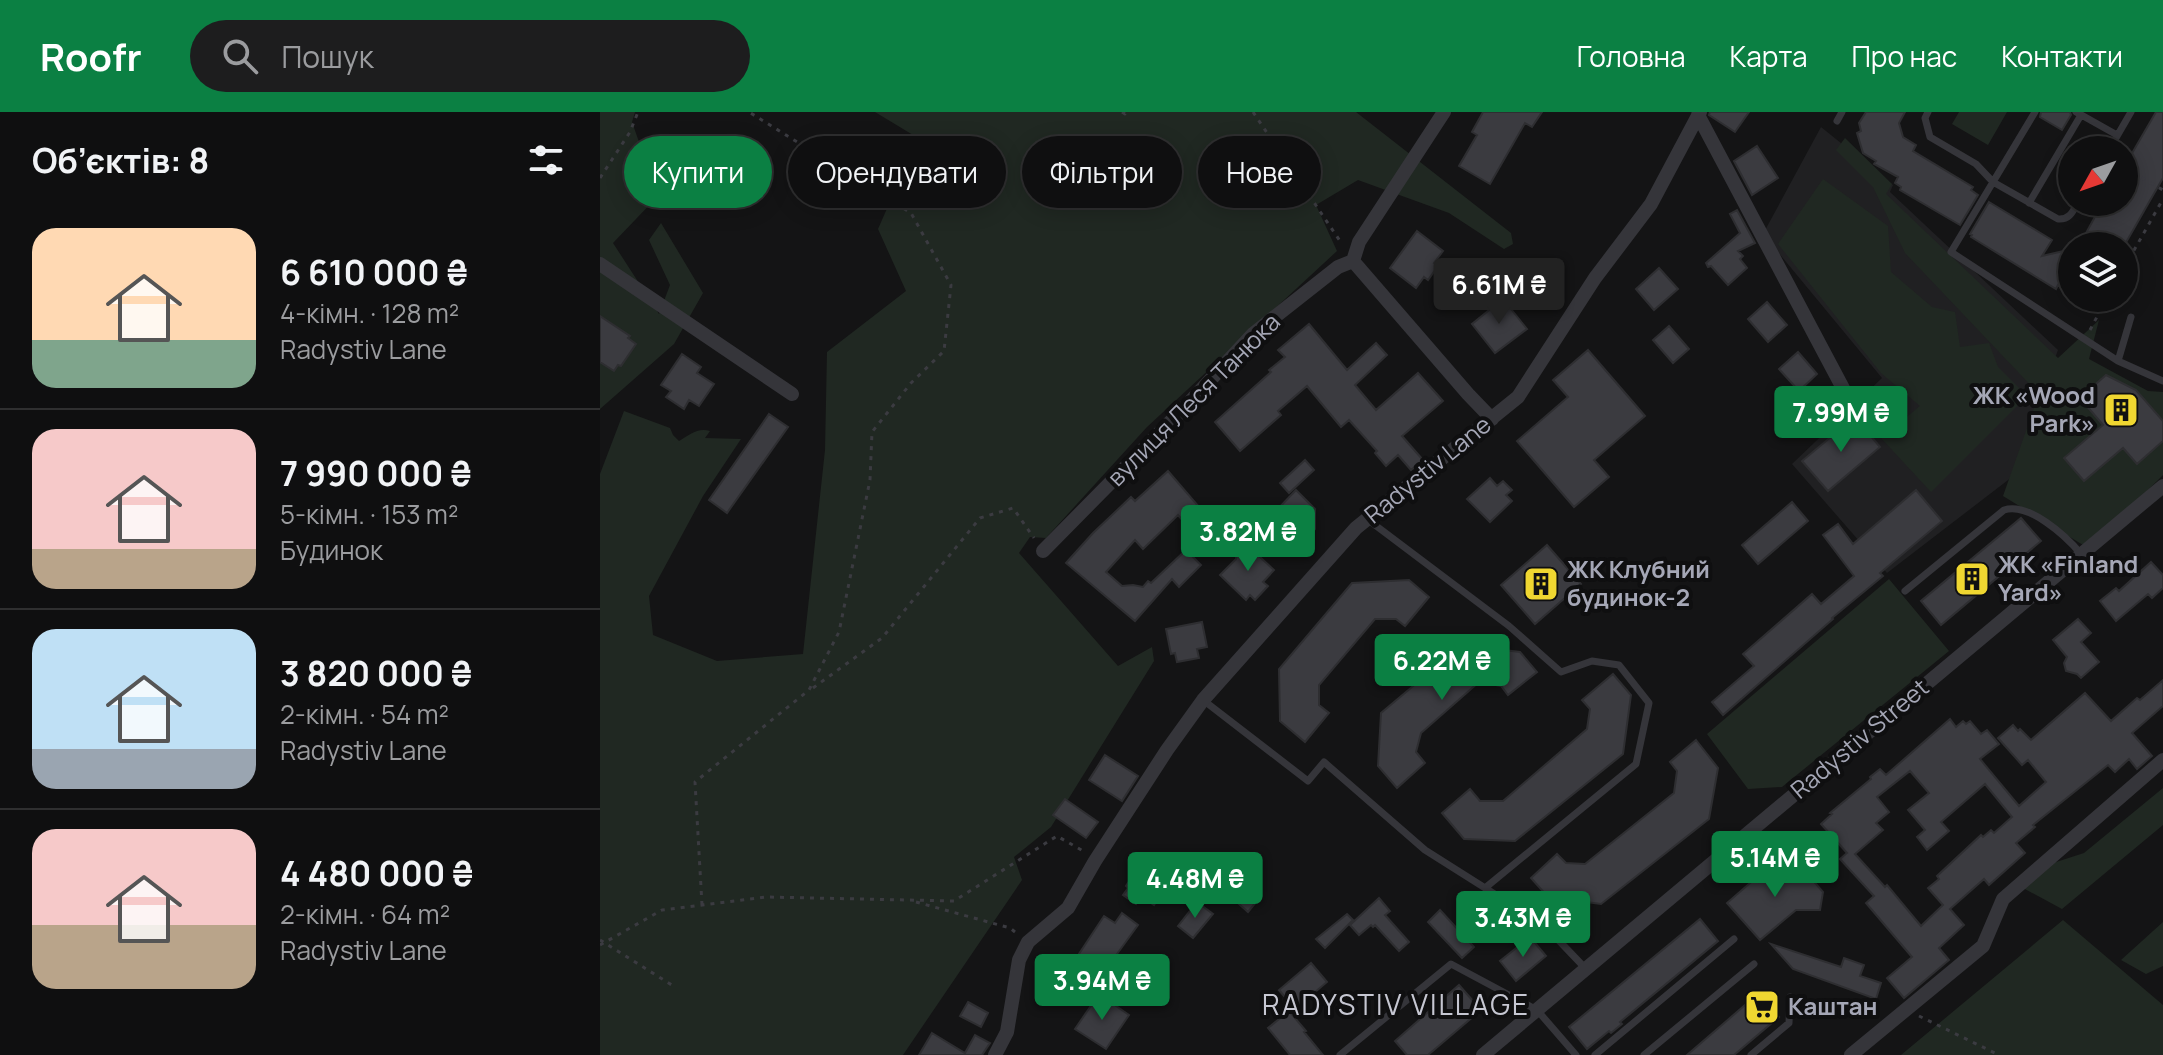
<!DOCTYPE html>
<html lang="uk">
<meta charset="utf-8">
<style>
:root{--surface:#0f0f10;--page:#1d1d1e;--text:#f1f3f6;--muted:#9b9c9f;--line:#2f2f30;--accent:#0b8043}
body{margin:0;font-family:Manrope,sans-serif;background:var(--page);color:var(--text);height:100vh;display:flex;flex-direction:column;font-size:30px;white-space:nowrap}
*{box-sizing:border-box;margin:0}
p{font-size:26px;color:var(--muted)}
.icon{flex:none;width:44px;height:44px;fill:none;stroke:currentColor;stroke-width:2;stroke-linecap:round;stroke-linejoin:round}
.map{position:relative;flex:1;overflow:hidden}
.side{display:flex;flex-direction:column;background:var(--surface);width:600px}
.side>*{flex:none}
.guide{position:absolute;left:24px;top:24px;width:760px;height:72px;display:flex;gap:16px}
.needle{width:52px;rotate:230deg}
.fabs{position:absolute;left:1458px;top:24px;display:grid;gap:16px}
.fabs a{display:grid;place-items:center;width:80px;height:80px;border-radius:50%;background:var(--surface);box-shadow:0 4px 20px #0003,0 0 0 2px var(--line);font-size:40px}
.price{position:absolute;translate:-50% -68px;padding:0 18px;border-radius:8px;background:var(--accent);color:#fff;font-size:26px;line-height:52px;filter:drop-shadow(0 2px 4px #0008)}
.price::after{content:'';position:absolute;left:50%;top:48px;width:24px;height:18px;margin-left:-12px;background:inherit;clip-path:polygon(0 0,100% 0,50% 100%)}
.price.active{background:#222;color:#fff}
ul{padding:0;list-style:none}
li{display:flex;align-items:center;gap:24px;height:200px;padding:0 32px}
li+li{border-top:2px solid var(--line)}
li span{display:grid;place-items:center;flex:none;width:224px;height:160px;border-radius:24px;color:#555}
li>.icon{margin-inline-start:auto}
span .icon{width:96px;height:96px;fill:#fffc;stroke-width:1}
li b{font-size:34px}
h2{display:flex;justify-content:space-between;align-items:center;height:96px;padding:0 32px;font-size:34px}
.pill{padding:0 28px;border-radius:36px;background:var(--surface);box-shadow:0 4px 20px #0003,0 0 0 2px var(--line);font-size:28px;line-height:72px}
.pill.active{background:var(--accent);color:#fff}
header{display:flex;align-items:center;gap:48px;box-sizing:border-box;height:112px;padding:0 40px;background:var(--accent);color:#fff}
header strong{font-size:38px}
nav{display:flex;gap:44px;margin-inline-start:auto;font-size:28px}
.search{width:560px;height:72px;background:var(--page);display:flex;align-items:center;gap:20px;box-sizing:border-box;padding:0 28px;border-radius:44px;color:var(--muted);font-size:30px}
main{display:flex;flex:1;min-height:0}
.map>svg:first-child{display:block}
</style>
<header>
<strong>Roofr</strong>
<div class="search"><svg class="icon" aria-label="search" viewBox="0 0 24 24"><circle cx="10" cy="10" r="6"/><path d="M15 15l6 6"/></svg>Пошук</div>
<nav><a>Головна</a><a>Карта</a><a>Про нас</a><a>Контакти</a></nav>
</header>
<main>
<section class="side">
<h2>Об’єктів: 8<svg class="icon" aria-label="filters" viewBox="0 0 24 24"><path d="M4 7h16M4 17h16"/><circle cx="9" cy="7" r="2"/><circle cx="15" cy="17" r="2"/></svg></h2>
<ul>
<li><span style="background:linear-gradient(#ffd9b3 70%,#7fa58c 0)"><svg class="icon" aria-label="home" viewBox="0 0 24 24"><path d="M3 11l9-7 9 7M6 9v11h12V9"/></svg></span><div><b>6 610 000 ₴</b><p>4-кімн. · 128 m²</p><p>Radystiv Lane</p></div></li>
<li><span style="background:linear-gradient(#f6c9c9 75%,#b9a48a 0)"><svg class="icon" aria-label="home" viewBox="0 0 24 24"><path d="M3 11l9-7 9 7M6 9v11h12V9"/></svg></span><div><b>7 990 000 ₴</b><p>5-кімн. · 153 m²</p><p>Будинок</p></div></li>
<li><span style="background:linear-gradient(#bfe0f5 75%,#9aa5b1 0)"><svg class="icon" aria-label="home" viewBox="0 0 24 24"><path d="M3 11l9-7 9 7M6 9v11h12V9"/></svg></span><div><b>3 820 000 ₴</b><p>2-кімн. · 54 m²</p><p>Radystiv Lane</p></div></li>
<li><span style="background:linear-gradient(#f6c9c9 60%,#b9a48a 0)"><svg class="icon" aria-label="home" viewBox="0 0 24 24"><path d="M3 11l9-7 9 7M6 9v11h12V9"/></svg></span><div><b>4 480 000 ₴</b><p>2-кімн. · 64 m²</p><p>Radystiv Lane</p></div></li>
</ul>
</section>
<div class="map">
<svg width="1563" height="943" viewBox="0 0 1563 943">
<rect width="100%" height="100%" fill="#141415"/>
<!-- built -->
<path fill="#202022" d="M1221,15L1293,73L1290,80L1458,238L1412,365L1287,461L1192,352L1282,266L1163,122Z"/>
<!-- green -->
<path fill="#202822" d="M0,0H35L32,10L58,84L13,131L59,202L70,173L49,128L61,111L103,181L74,232L0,297Z
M275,0H756L911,121L913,132L904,137L849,101L758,68L716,93L737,139L547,315L446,426L430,425L419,441L518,554L552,535L554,549L451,715L414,745L422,768L303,943H0V362L24,299L70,316L73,323L79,329C89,323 98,315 110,319L105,326L141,327L103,384L49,484L53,523L117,549L203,542L225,338L227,240L306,179L278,117L318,26Z
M1359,0H1407L1388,33L1352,12Z
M1245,26L1292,72L1286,82L1458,246L1499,208L1489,247L1548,279L1563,280V363L1544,382L1483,433L1403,384L1439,282L1305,141L1273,75L1236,38Z
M1223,67L1288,114L1291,160L1332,195L1355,200L1360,235L1389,231L1398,255L1427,284L1331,380L1281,326L1320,294L1281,261L1178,132Z
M1289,467L1349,539L1182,675L1148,677L1107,622Z
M1563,676V713L1462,797L1423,776L1450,752L1484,741Z
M1463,808L1563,893V943H1301Z
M1563,810V854L1546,862L1521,848Z"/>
<!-- building -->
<path fill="#3b3b40" stroke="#2e2e31" stroke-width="2" fill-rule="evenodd" d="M883,0H942L932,15L925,11L890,72L859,54L877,23L872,20Z
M1110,0H1149L1135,20L1109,3Z
M1266,0H1305L1299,11L1303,25L1316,33L1313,39L1373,75L1371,78L1378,83L1360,113L1300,78L1301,75L1295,71L1298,65L1274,52L1276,49L1263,41L1257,21L1261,19L1259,11Z
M1441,0H1470L1471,3L1462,18L1440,5Z
M1556,0H1563V66L1552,85L1524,134H1479L1503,90H1524V55Z
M1157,34L1178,66L1152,83L1134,49Z
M1389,90L1452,128L1442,144L1472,137V181L1458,173L1456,177L1371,125L1372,123L1370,122Z
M1137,98L1155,131L1138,139L1143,144L1140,147L1147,156L1128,173L1111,154L1108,155L1106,151L1140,121L1130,102Z
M817,119L843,139L834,151L838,154L828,168L824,165L816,176L790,156Z
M917,151L946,170L935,188L906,169Z
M1059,156L1078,177L1054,198L1036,177Z
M903,187L927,217L895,241L872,212Z
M1167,190L1187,213L1168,230L1148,207Z
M0,204L30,224L28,226L36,232L21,254L18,253L14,259L0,250Z
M709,212L747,258L776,231L787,243L755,273L776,298L818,261L843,289L802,324L823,348L811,358L798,343L786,354L775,341L777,339L749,308L741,315L707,274L678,299L681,303L640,339L615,310L671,260L669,258L685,245L678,238Z
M1069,214L1089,237L1073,251L1053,228Z
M988,238L1045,304L994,348L1009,365L974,395L917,329L968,285L953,268Z
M1198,240L1217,262L1199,279L1179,257Z
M82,242L101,255L97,261L114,272L99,294L89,288L84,297L66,285L71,279L61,273Z
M1506,263L1536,278L1563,309V329L1537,352L1523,336L1484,369L1464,346L1503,313L1480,286Z
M169,302L188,315L127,401L109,388Z
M1255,305L1280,335L1228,379L1202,349Z
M705,348L714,358L689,381L680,371Z
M568,359L618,417L602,431L578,403L543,437L535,428L506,460L522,474L533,473L543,475L548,469L551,471L586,438L601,453L579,475L572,467L535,509L466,451L493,421L531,385L535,389Z
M890,366L897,374L903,369L912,378L906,383L912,389L890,410L867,387Z
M696,378L715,397V417L697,437L670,411L677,403L675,400Z
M1316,378L1342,409L1280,461L1283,464L1232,506L1233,507L1123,603L1112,590L1154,554L1143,542L1212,482L1221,492L1254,464L1223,423L1238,412L1253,432Z
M1192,390L1208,409L1158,452L1142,433Z
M1421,406L1441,429L1341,513L1321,489Z
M642,432L648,434L674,458L663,470L668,474L655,488L650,483L646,488L620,463L636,447L637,436Z
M947,433L981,472L935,512L901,473Z
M1551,450L1563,463V476L1552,486L1548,482L1516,509L1500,489L1516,476L1519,479Z
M809,468L829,485L805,514L796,507H775L719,573V593L729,601L705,630L680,609L679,557L752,471Z
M1478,507L1491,521L1481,530L1499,550L1481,566L1477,562L1466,559L1464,551L1467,545L1453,528Z
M602,510L607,535L597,537L599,546L577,550L575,541L571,542L566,517Z
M862,533L920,540L937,560L908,583L901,574L879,570L821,621L816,640L825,651L797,676L778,654L781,601Z
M1013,562L1031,583L1023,642L915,729L864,727L842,701L870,677L880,689H903L987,617L990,597L982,588Z
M1563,568V594L1532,621L1552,644L1537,657L1529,647L1515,660L1508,653L1433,713L1435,715L1416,731L1425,741L1389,773L1384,767L1350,797L1364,813L1339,836L1349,848L1304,886L1287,866L1312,845L1266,791L1274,784L1240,747L1247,741L1221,712L1232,702L1230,701L1271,667L1270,665L1280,657L1286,663L1350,607L1356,615L1363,609L1366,612L1370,609L1381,622L1387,618L1399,632L1380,647L1419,694L1446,670L1428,648L1422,653L1398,626L1413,613L1418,619L1420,617L1431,628L1485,581L1511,609L1537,586L1540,588ZM1310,659L1329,681L1308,698L1325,718L1317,725L1327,738L1349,719L1341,710L1385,672L1412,705L1394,721L1391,718L1383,725L1381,723L1337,764L1339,767L1328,776L1343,793L1321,814L1287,773L1285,775L1255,742L1283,718L1276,711L1289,700L1277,685Z
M1096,628L1118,656L1109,707L1001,792L948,785L931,766L957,742L966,751L985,752L1074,681L1077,659L1070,650Z
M505,643L538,664L522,689L489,668Z
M465,687L498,710L486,726L453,703Z
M543,749L567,765L562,772L566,775L554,793L541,784L536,792L523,783L528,776L526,774Z
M1172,752L1181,762L1189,755L1197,764L1204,758L1223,780L1220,798H1196L1160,828L1127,791Z
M644,768L661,784L648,800L630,784Z
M779,786L790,799L785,803L809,830L799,839L775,813L773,815L771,813L759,823L750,813Z
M597,790L613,802L593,826L578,814Z
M840,798L874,835L862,846L828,810Z
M522,801L538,813L509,853L506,851L492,872L469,857L504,804L515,811Z
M747,802L753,808L725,836L716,827Z
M1100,807L1118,829L1020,910L1022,912L1011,921L1009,919L987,937L969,915Z
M930,825L946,844L916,869L900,849Z
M1171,832L1241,855L1244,846L1264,853L1260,864L1281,871L1276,887L1193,857Z
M711,851L727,870L695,897L679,878Z
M859,873L881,898L828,943H807L795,929Z
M1159,881L1179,905L1134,943H1087Z
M499,882L529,903L506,937L475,917Z
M368,890L388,901L381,915L360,904Z
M689,899L706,919L704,920L723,943H690L668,916Z
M332,921L365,941L375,923L390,931L382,943H319Z"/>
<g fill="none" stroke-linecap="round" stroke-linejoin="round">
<!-- path -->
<path stroke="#3b3b41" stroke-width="3" stroke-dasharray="4 6" stroke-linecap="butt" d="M522,0L525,2L526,0
M653,0L742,132
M1524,56L1563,78
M0,66L30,20L38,0
M1524,156L1563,87
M1490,218L1507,186
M213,576L282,526L380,406L413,396L434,426
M316,790L410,816L415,820
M102,793L95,670L209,578L239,520L270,368L272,320L311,271L344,239L351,173L311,101L149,0
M0,828L75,875
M0,833L62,798L166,785L354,789L457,724L483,739
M1319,904L1399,943"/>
<!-- service -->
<path stroke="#35353a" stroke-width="7" d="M1328,0L1325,6L1330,25L1376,52L1393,70L1458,107C1470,108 1473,99 1478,90
M1435,0L1351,140L1518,249
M1476,0L1517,23
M1237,9L1242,0
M1509,38L1531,0
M1429,91L1481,3
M1531,205L1518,249L1563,269
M767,407L909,514L961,560L992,549L1019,553L1049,591L1036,652L885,776
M1305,479L1404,398C1429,390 1466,424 1481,442
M603,588L708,669L724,650L825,738L945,814L986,857
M740,943L851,852L937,898L976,943
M995,943L1134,827
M1044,943L1154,852
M1151,943L1189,911L1190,885"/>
<!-- minor -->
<path stroke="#35353a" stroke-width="14" d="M1098,3L1245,280
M753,149L868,282L892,307
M753,149L759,130L844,0
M0,152L192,282
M443,439L587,293L653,222L738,155L753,149
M395,943L407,920L419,848L428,830L468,796L495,749L567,638L603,588L756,416L918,285L995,166L1051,92L1100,0
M883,943L1563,374
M1251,943L1383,834L1403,787L1563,648"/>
</g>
<!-- icons -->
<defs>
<symbol id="building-square" viewBox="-11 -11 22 22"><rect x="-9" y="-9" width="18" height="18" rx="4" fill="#f0d731" stroke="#0f0f10"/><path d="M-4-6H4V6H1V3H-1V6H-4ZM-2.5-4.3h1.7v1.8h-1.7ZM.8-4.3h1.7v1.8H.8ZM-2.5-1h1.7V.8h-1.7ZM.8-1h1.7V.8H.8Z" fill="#111"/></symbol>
<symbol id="supermarket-square" viewBox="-11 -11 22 22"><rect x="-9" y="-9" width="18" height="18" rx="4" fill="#f0d731" stroke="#0f0f10"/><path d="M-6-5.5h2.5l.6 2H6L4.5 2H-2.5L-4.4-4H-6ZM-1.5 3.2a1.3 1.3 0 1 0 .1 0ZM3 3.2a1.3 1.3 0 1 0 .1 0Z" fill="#111"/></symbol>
</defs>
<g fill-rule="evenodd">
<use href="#building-square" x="1501" y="278" width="40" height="40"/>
<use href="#building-square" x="1352" y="447" width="40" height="40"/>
<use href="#building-square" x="921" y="452" width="40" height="40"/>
<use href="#supermarket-square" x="1142" y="875" width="40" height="40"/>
</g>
<g text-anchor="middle" stroke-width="8" stroke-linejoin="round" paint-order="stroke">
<!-- poi labels -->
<g font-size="24" font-weight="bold" fill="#a5a7b6" stroke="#0f0f10" text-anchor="start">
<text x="1495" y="292" text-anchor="end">ЖК «Wood<tspan x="1495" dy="28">Park»</tspan></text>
<text x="1398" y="461">ЖК «Finland<tspan x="1398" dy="28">Yard»</tspan></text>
<text x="967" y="466">ЖК Клубний<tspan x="967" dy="28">будинок-2</tspan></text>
<text x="1188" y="903">Каштан</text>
</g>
<!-- street labels -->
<g font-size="24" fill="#a5a7b6" stroke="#0f0f10">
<text transform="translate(594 288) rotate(-45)" y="8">вулиця Леся Танюка</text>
<text transform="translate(828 358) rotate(-39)" y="8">Radystiv Lane</text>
<text transform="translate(1260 627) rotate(-40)" y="8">Radystiv Street</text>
</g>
<!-- quarter labels -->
<g font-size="28" letter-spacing="2" fill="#c6c7d2" stroke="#0f0f10">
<text x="796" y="903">RADYSTIV VILLAGE</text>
</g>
</g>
</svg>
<div class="fabs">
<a><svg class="needle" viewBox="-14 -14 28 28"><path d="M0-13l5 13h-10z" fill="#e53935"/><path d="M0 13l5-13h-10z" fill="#9b9c9f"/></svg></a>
<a><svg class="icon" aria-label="layers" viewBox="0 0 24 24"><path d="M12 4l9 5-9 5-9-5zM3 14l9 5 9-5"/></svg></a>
</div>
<b class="price active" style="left:899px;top:214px">6.61M ₴</b>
<b class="price" style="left:1241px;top:342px">7.99M ₴</b>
<b class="price" style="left:648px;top:461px">3.82M ₴</b>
<b class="price" style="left:842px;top:590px">6.22M ₴</b>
<b class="price" style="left:1175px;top:787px">5.14M ₴</b>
<b class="price" style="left:595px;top:808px">4.48M ₴</b>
<b class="price" style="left:923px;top:847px">3.43M ₴</b>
<b class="price" style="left:502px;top:910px">3.94M ₴</b>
<div class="guide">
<a class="pill active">Купити</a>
<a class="pill">Орендувати</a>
<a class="pill">Фільтри</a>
<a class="pill">Нове</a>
</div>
</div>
</main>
